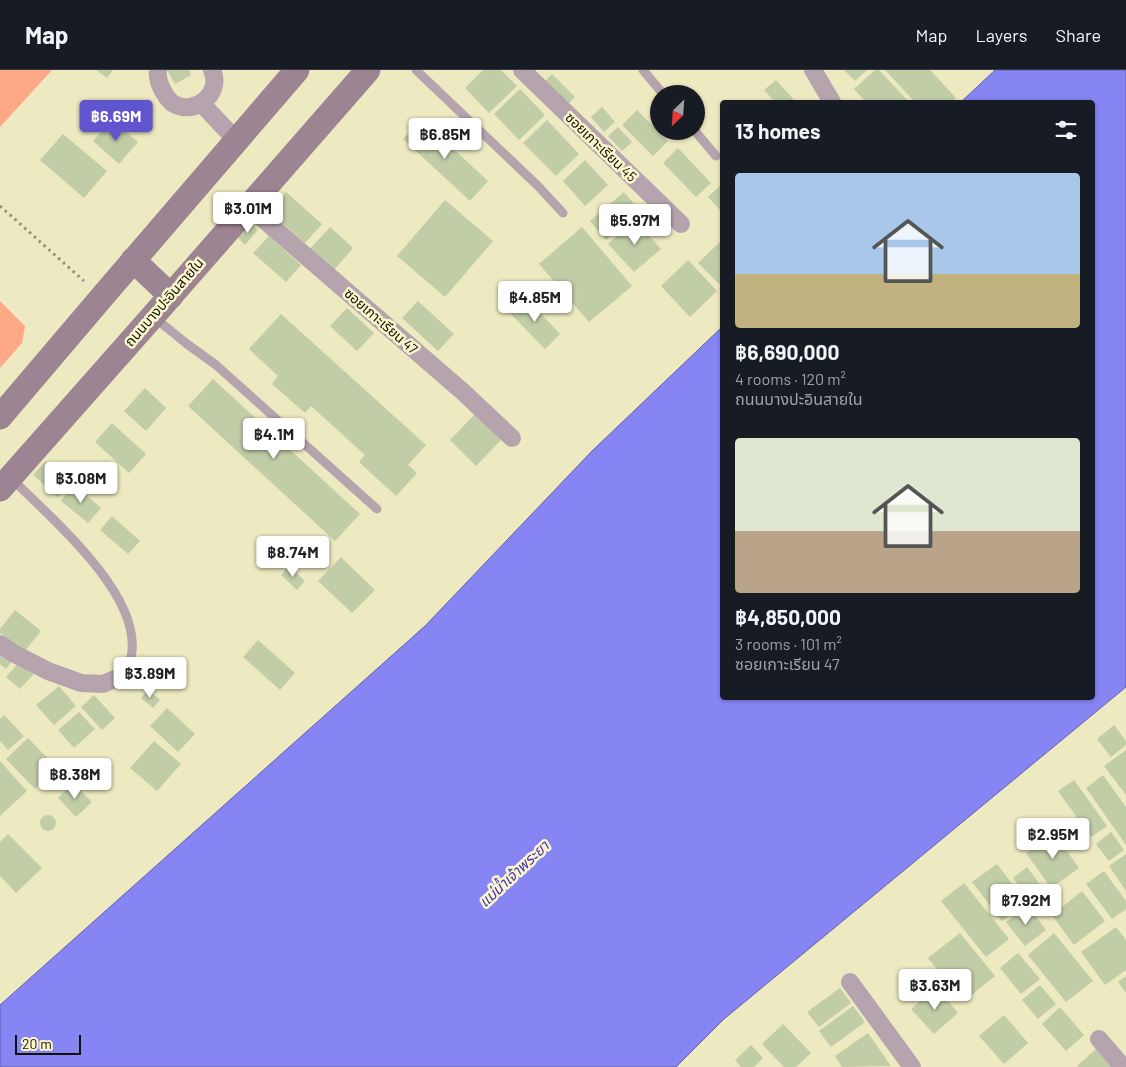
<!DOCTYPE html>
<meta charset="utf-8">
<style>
:root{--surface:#171b24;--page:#20242c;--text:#f1f3f6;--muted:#9ea1a6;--line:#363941;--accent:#6055ce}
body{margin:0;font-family:Barlow,"Noto Sans Thai",sans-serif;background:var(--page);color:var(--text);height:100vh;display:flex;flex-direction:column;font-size:19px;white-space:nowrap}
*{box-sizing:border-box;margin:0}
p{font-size:16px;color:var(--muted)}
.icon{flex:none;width:28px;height:28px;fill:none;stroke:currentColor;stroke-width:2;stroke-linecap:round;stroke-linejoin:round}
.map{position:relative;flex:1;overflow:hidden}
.details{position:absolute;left:720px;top:30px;width:375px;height:600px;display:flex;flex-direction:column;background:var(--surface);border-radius:5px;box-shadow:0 1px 4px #0004}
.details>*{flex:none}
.needle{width:32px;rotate:205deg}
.tools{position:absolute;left:650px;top:15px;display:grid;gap:10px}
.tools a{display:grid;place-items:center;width:55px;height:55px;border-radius:50%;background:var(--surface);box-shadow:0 1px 4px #0004;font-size:25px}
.scale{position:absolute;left:15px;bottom:12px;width:66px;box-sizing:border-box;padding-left:5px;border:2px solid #131104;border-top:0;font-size:14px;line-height:18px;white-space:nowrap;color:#131104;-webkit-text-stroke:4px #faf6cd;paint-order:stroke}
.price{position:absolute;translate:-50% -42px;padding:0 11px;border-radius:5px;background:#fff;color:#222;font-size:16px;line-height:32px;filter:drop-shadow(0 1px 2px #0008)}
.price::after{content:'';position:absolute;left:50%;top:30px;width:15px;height:11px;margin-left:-8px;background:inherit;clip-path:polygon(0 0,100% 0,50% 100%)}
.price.on{background:var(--accent);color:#fff}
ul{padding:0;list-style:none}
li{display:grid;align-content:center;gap:10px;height:265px;padding:0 15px}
li span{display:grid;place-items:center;height:155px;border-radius:5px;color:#555}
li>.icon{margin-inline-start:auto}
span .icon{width:90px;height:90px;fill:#fffc;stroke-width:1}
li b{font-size:21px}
h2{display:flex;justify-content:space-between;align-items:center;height:60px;padding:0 15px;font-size:21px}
header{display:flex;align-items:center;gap:30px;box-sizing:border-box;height:70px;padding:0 25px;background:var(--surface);border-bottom:1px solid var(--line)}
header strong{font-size:24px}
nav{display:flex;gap:28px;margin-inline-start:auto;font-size:18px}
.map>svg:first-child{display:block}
</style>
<header>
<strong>Map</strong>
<nav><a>Map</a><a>Layers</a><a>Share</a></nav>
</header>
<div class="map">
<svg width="1126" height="997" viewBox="0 0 1126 997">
<rect width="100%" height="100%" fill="#ede9c0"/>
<!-- green -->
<path fill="#fda886" d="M0,0H52L0,57Z
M0,231L25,256L22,273L0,298Z"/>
<!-- water -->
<path fill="#8785f3" stroke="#6462ab" d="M995,0H1126V617L724,949L676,997H0V935L425,556L592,381L722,257V628H1092V32H961Z"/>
<!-- building -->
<path fill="#c1cda7" d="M96,0H113L107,8Z
M167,0H189L191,5L175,14Z
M483,0H501L517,16L489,43L465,18Z
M844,0H867L855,11Z
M875,0H879L909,32H866L854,19Z
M885,0H930L956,28L951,32H915Z
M552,4L575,27L565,37L542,14Z
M776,10L796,32H775L764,20Z
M520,19L545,45L519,70L494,44Z
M602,37L615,52L604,62L591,47Z
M637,40L668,71L653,86L622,55Z
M421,49L488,111L470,131L403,69Z
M112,50L138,72L119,94L93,71Z
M547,50L579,84L556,106L523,73Z
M618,57L632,72L622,81L608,66Z
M63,64L107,101L84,128L40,90Z
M678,78L711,113L696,127L663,93Z
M585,90L608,115L585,136L563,111Z
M722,114V142L708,127Z
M286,122L322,154L305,173L269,141Z
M624,122L640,141L606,170L590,151Z
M445,130L493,171L445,227L397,186Z
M635,150L661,179L634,202L608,174Z
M251,153L258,160L245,175L238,168Z
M330,157L353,178L334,200L310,179Z
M582,157L632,216L589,252L539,194Z
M269,166L301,195L286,212L253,183Z
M722,170V210L719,214L698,193Z
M688,190L717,221L690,247L661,216Z
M526,228L560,264L545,279L510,243Z
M418,231L454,264L438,281L402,248Z
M347,238L374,263L357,281L330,256Z
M281,244L426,375L408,395L417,403L396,426L359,392L365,385L311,336L305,343L272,314L278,306L249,279Z
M213,309L360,444L335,471L188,336Z
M145,318L166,338L146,361L124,341Z
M475,344L501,370L476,396L450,370Z
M112,353L146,384L129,403L95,372Z
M46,391L71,413L58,427L33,405Z
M74,415L101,438L88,453L61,431Z
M112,446L140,471L128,484L100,460Z
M341,487L375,520L352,543L318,511Z
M289,496L305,511L297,520L281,505Z
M15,540L41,561L24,582L0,563V559Z
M258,570L295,603L280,620L243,587Z
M0,578L14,589L6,599L0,594Z
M19,592L34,604L20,619L6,607Z
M59,616L76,636L54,655L36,635Z
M148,620L160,630L153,638L141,628Z
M94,625L115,648L102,660L81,637Z
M167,638L195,664L178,682L150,656Z
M79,642L95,659L74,678L58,660Z
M4,645L24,666L8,680L0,671V649Z
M1114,655L1126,671V675L1111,687L1097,669Z
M28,668L57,698L35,719L6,689Z
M154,671L181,694L157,721L130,698Z
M1126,680V725L1104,696Z
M0,691L27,721L0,746Z
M1103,705L1126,737V775L1086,718Z
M1074,710L1107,756L1091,767L1058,721Z
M73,713L92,732L76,747L58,728Z
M40 753a8 8 0 1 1 16 0a8 8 0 1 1-16 0Z
M1111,762L1124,780L1109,791L1096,774Z
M1054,763L1079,798L1051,818L1026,783Z
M8,764L42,798L16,823L0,806V772Z
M1126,784V821L1109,796Z
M997,794L1026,832L1002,851L972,812Z
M1027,797L1047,824L1033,834L1013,808Z
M1104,801L1126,831V839L1112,849L1086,814Z
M964,813L1009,869L986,887L941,831Z
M1082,821L1105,851L1074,875L1052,845Z
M1028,836L1046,860L1025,876L1006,852Z
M1116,857L1126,870V900L1105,915L1081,882Z
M960,863L995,906L963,932L928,888Z
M1054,863L1093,911L1066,932L1028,885Z
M1018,883L1040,909L1021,924L1000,898Z
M1126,906V923L1118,912Z
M1040,915L1056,934L1038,949L1022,930Z
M936,917L958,943L934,964L911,939Z
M840,918L851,933L819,957L807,942Z
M853,936L865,952L831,977L819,961Z
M1060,937L1084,965L1066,981L1042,954Z
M1004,945L1028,973L1004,994L979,966Z
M783,954L811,983L796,997H784L762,974Z
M868,963L891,996L842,997L835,986Z
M751,975L763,988L754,997H741L735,990Z
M1096,979L1112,997H1078L1077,996Z"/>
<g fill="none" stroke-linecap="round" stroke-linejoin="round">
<!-- path -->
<path stroke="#959274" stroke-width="3" stroke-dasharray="2.5 4" stroke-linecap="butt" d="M0,136L84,211"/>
<!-- service -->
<path stroke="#b5a4ae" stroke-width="9" d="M416,0L537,115L563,143
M643,0L663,24
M695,61L716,86
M155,248L187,274L216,295L377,439
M12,409C51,448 138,521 132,581C132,589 125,599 122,606"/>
<!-- minor -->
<path stroke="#b5a4ae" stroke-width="18" d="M158,0C157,7 159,13 162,19C165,24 168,31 174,34C195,46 223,23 212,0
M522,0L681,154
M813,0L832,32
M202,34L236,70
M248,136L462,321L512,368
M0,574L13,583L48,601L81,613L103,614L122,606
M850,912L912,997
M1099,969L1123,997"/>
<!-- secondary -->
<path stroke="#9c8492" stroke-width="25" d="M133,190L171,226
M0,347L102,227L297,0
M0,419L153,246L368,0"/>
</g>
<g text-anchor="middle" stroke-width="5" stroke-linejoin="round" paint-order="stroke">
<!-- street labels -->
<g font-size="14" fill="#131104" stroke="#faf6cd">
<text transform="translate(601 77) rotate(44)" y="5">ซอยเกาะเรียน 45</text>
<text transform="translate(164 232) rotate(-49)" y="5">ถนนบางปะอินสายใน</text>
<text transform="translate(381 251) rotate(41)" y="5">ซอยเกาะเรียน 47</text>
</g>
<!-- water labels -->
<g font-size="15" font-style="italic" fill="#4733b2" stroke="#faf6cd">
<text transform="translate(514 804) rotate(-43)" y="5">แม่น้ำเจ้าพระยา</text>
</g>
</g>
</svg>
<div class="tools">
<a><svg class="needle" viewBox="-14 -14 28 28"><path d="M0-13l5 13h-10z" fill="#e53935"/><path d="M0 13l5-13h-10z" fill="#9ea1a6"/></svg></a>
</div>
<div class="scale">20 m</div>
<b class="price on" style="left:116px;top:72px">฿6.69M</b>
<b class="price" style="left:445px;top:90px">฿6.85M</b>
<b class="price" style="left:248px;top:164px">฿3.01M</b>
<b class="price" style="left:635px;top:176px">฿5.97M</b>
<b class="price" style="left:535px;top:253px">฿4.85M</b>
<b class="price" style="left:274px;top:390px">฿4.1M</b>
<b class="price" style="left:81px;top:434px">฿3.08M</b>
<b class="price" style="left:293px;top:508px">฿8.74M</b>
<b class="price" style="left:150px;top:629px">฿3.89M</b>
<b class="price" style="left:75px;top:730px">฿8.38M</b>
<b class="price" style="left:1053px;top:790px">฿2.95M</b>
<b class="price" style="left:1026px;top:856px">฿7.92M</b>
<b class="price" style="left:935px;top:941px">฿3.63M</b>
<section class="details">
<h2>13 homes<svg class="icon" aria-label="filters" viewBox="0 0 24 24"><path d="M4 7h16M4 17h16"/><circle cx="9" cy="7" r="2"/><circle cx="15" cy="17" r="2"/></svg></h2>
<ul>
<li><span style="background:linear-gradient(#a9c7e8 65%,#c2b280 0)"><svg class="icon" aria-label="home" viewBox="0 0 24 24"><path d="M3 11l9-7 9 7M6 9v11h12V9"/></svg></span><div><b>฿6,690,000</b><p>4 rooms · 120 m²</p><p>ถนนบางปะอินสายใน</p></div></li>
<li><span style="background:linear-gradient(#dfe7d0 60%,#b9a48a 0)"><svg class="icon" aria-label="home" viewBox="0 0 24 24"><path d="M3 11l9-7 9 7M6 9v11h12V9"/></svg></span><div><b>฿4,850,000</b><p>3 rooms · 101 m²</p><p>ซอยเกาะเรียน 47</p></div></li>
</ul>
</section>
</div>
